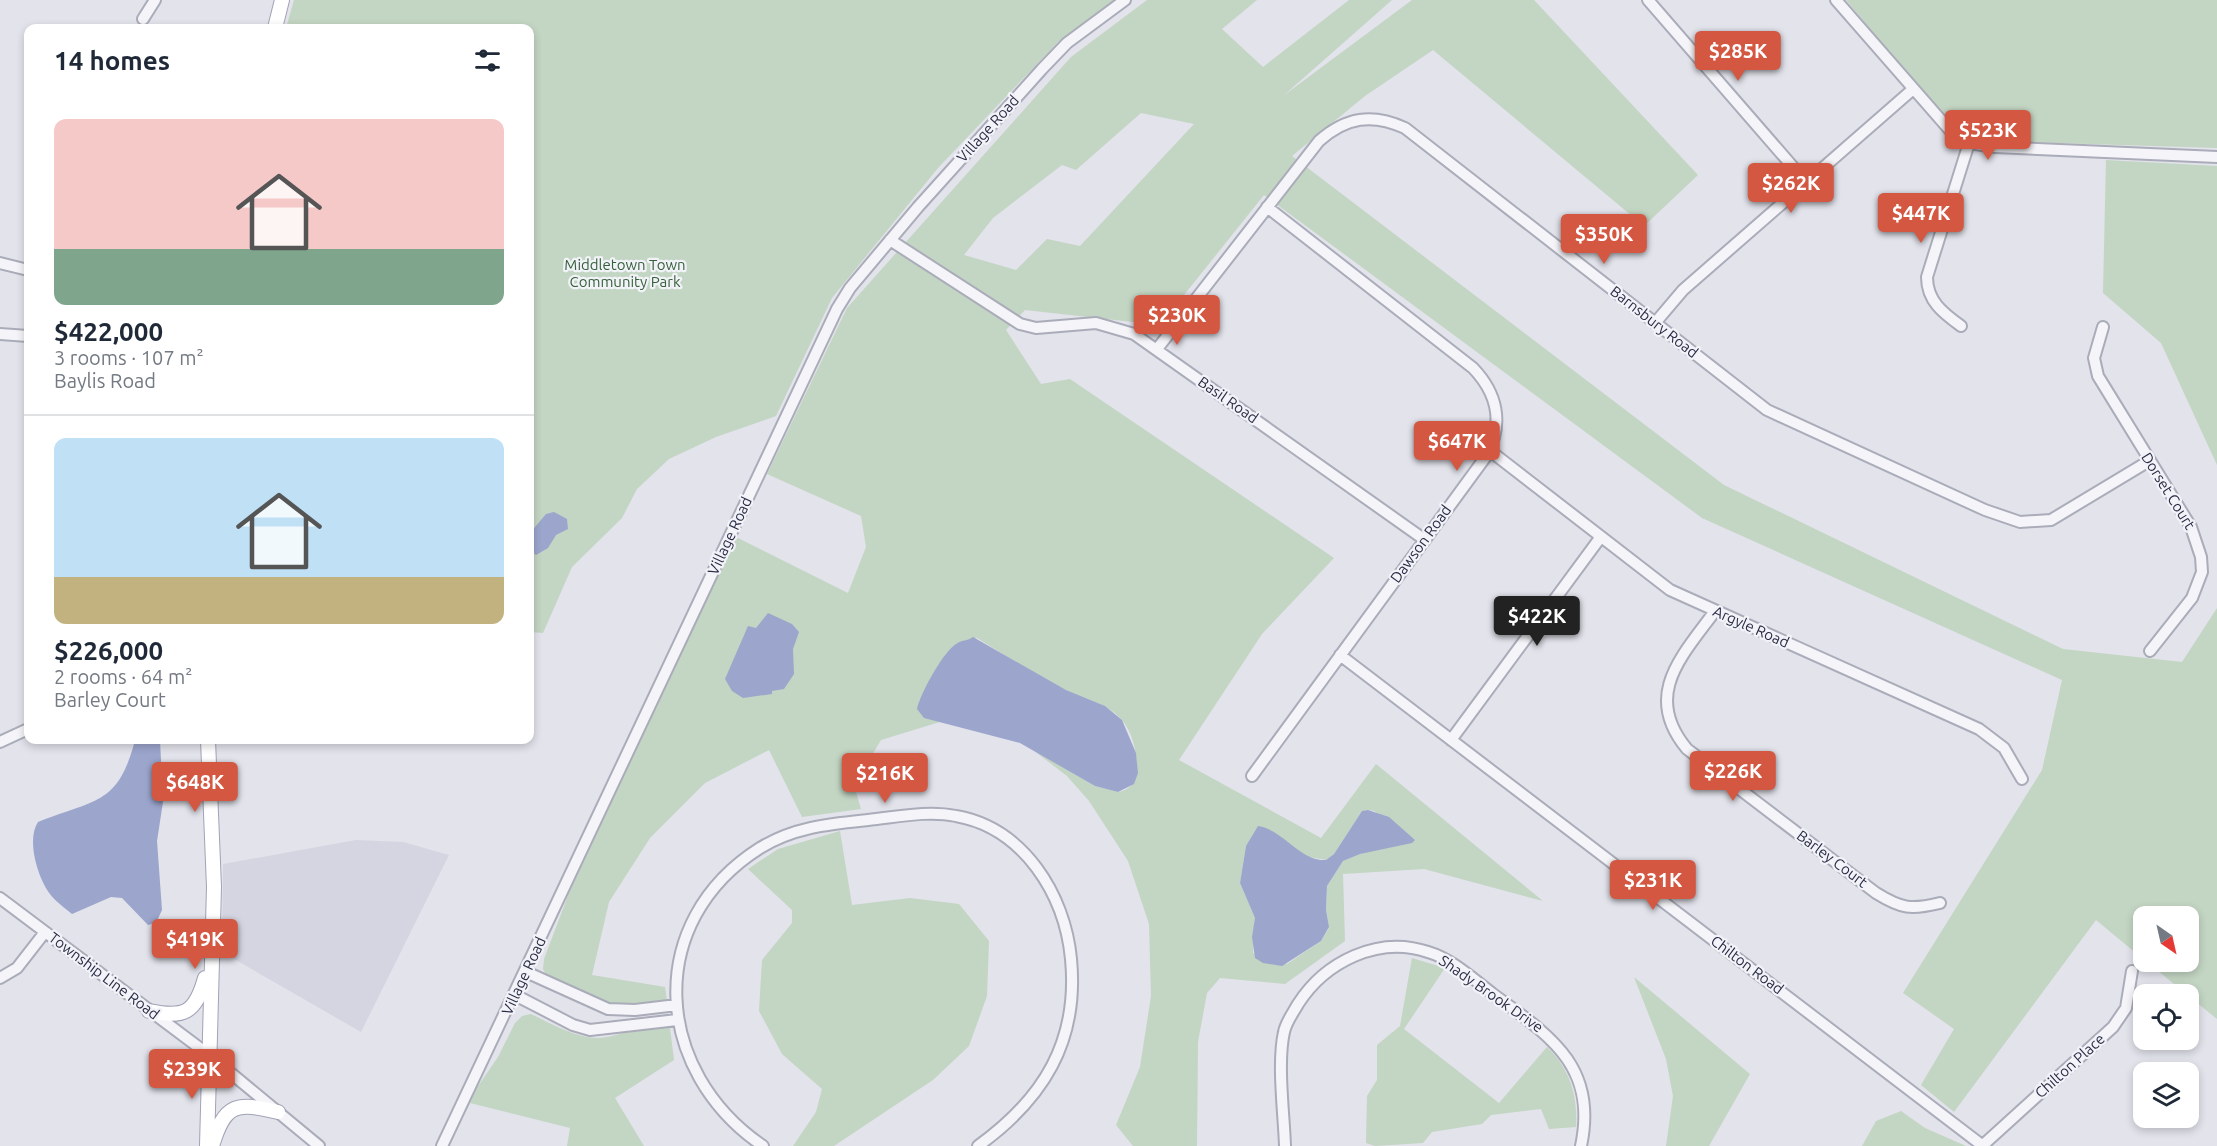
<!DOCTYPE html>
<meta charset="utf-8">
<style>
:root{--surface:#fff;--page:#f2f2f3;--text:#1f2937;--muted:#747a83;--line:#e0e1e3;--accent:#d45742}
body{margin:0;font-family:Ubuntu,sans-serif;background:var(--page);color:var(--text);height:100vh;display:flex;flex-direction:column;font-size:22px;white-space:nowrap}
*{box-sizing:border-box;margin:0}
p{font-size:20px;color:var(--muted)}
.icon{flex:none;width:33px;height:33px;fill:none;stroke:currentColor;stroke-width:2;stroke-linecap:round;stroke-linejoin:round}
.map{position:relative;flex:1;overflow:hidden}
.side{position:absolute;left:24px;top:24px;width:510px;height:720px;display:flex;flex-direction:column;background:var(--surface);border-radius:12px;box-shadow:0 3px 9px #0003}
.side>*{flex:none}
.needle{width:39px;rotate:146deg}
.tools{position:absolute;left:2133px;top:906px;display:grid;gap:12px}
.tools a{display:grid;place-items:center;width:66px;height:66px;border-radius:12px;background:var(--surface);box-shadow:0 3px 9px #0003;font-size:30px}
.price{position:absolute;translate:-50% -51px;padding:0 14px;border-radius:6px;background:var(--accent);color:#fff;font-size:20px;line-height:39px;filter:drop-shadow(0 2px 3px #0008)}
.price::after{content:'';position:absolute;left:50%;top:36px;width:18px;height:14px;margin-left:-9px;background:inherit;clip-path:polygon(0 0,100% 0,50% 100%)}
.price.selected{background:#222;color:#fff}
ul{padding:0;list-style:none}
li{display:grid;align-content:center;gap:12px;height:318px;padding:0 30px}
li+li{border-top:2px solid var(--line)}
li span{display:grid;place-items:center;height:186px;border-radius:12px;color:#555}
li>.icon{margin-inline-start:auto}
span .icon{width:108px;height:108px;fill:#fffc;stroke-width:1}
li b{font-size:26px}
h2{display:flex;justify-content:space-between;align-items:center;height:72px;padding:0 30px;font-size:26px}
.map>svg:first-child{display:block}
</style>
<div class="map">
<svg width="2217" height="1146" viewBox="0 0 2217 1146">
<rect width="100%" height="100%" fill="#e2e3eb"/>
<!-- built -->
<path fill="#d4d5e0" d="M356,840L403,842L449,855L361,1032L222,952L223,864Z"/>
<!-- green -->
<path fill="#c3d5c3" fill-rule="evenodd" d="M294,0H1114L1058,42L938,168L832,298L776,416L716,437L669,459L637,489L622,518L572,567L543,633L530,632V28H286Z
M1147,0H1257L1222,29L1263,67L1349,0H1392L1283,96L1412,0H1534L1698,175L1644,226L1433,50L1365,96L1292,156L1724,485L2063,649L2182,662L2217,608V1019L2147,962H2188V916H2144L2143,959L2096,920L1954,1112L1921,1085L1954,1029L1903,993L2042,770L2062,680L1702,518L1264,195L1160,325L1025,310L1006,330L1041,384L1070,379L1334,558L1262,634L1179,760L1321,838L1376,764L1543,901L1424,869L1343,874L1345,941L1285,984L1220,978L1207,993L1198,1042L1197,1146H1133L1116,1125L1140,1067L1151,996L1149,924L1128,861L1089,801L1067,776L1033,750L1095,786L1118,792C1130,790 1137,782 1137,770C1137,753 1133,732 1121,719C1107,703 1086,700 1068,691C1037,676 1006,656 977,638L945,656L919,701L936,721H943L881,740L854,785L861,809L802,817L769,750L705,783L650,838L609,902L592,975L665,987L667,1001L635,1006L605,1003L547,977L543,969L544,959L569,893L736,537L848,593L866,547L861,516L767,474L847,308L1071,57ZM1141,113L1194,124L1080,246L1047,239L1016,270L964,255L993,218L1062,165L1076,170ZM1368,810L1374,811L1415,840L1359,854L1343,861L1327,886L1326,910L1329,928L1321,941L1287,964L1253,953L1255,918L1240,883L1246,846L1326,860L1334,854L1362,811Z
M1846,0H2217V148L1995,141L1959,131L1938,110Z
M2106,160L2217,166V465L2161,343L2103,293Z
M840,831L852,905L910,898L959,904L989,941L987,996L969,1046L933,1080L834,1146H793L816,1112L822,1089L782,1054L759,1011L762,960L792,923V910L748,869L778,849Z
M1412,958L1445,968L1404,1029L1499,1103L1547,1047C1570,1069 1578,1096 1576,1127L1549,1129L1541,1109L1491,1115L1482,1124L1432,1132L1423,1143L1375,1146L1366,1143L1367,1096L1377,1080V1045L1400,1026Z
M1634,977L1750,1074L1709,1146H1666L1673,1096L1666,1059Z
M531,1014C552,1024 574,1037 597,1038C619,1038 648,1020 670,1028L674,1060L615,1098L644,1146H567L570,1128L470,1103L476,1089L498,1057L515,1023L522,1016Z
M1901,1111L1925,1128L1966,1146H1862L1876,1121Z"/>
<!-- water -->
<path fill="#9ca5cc" d="M554,512L567,519L568,529L556,535L548,548L536,555L530,551V533L546,514Z
M768,613L792,624L799,632L793,649L794,674L784,689L772,691V694L743,698L732,691L725,679L748,626L756,628Z
M973,637L1066,690L1105,706L1122,720L1136,753L1138,773L1134,784L1118,792L1095,786L1020,743L924,718L917,709C920,694 943,652 956,644C961,640 968,641 973,637Z
M135,740H160L163,802L157,841L162,910L156,923L148,925L122,898L111,897L72,914C65,908 56,902 50,894C38,878 26,840 38,822C95,799 118,806 135,740Z
M1368,810L1389,817L1415,840L1412,843L1360,854L1343,861L1327,886L1326,910L1329,927L1321,941L1282,966L1263,963L1255,958L1252,937L1255,918L1240,883L1246,846L1258,826C1284,830 1299,861 1326,860L1334,854L1362,811Z"/>
<g fill="none" stroke-linecap="round" stroke-linejoin="round">
<defs>
<path id="minor" d="M1648,0L1806,182
M1836,0L1954,135L1969,143L1995,147L2217,157
M143,19L155,0
M890,240L1020,324L1036,328L1096,323L1134,334L1425,540
M0,263L28,270
M1655,323L1683,290L1912,90
M1961,326C1943,313 1927,301 1927,277L1969,143
M2103,327L2094,358L2098,376L2191,527L2201,557L2202,572L2192,598L2150,651
M0,334L28,336
M1157,349L1319,141C1346,117 1372,113 1405,128L1767,410L1985,510L2020,522L2051,520L2149,461
M1489,450L1670,590L1979,729L2004,748L2022,779
M1715,611C1682,656 1642,695 1687,749L1876,893C1902,909 1911,910 1940,903
M1340,655L1983,1146
M1451,740L1600,538
M0,742L28,729
M1252,776L1487,455C1504,423 1497,393 1473,368L1267,207
M0,898L209,1055L319,1146
M526,972L608,1009L635,1010L677,1005
M0,978L17,968L45,932
M515,995L573,1025L590,1030L677,1020
M442,1146L837,309L850,288L918,207L1042,69L1067,43L1125,0
M763,1146C653,1071 643,922 760,848C794,827 830,824 868,820C897,817 928,810 956,816C1024,828 1065,895 1071,959C1079,1042 1043,1099 978,1146
M1285,1146C1284,1114 1277,1063 1284,1032C1286,1022 1293,1013 1298,1004C1325,962 1378,935 1428,952C1452,959 1473,979 1493,994C1550,1036 1598,1066 1581,1146
M1982,1146L2113,1027L2126,1008L2132,971"/>
<path id="major" d="M275,28L282,0
M149,1011C184,1018 195,1014 205,978
M207,1146L214,887L208,740
M212,1146C225,1103 236,1102 278,1112"/>
</defs>
<!-- minor casing -->
<use href="#minor" stroke="#aaacb9" stroke-width="14"/>
<!-- major casing -->
<use href="#major" stroke="#a1a3b7" stroke-width="16"/>
<!-- minor -->
<use href="#minor" stroke="#f5f5f9" stroke-width="10"/>
<!-- major -->
<use href="#major" stroke="#fff" stroke-width="14"/>
</g>
<g text-anchor="middle" stroke-width="4.5" stroke-linejoin="round" paint-order="stroke">
<!-- street labels -->
<g font-size="15" fill="#292b44" stroke="#f2f3f8">
<text transform="translate(988 129) rotate(-48)" y="5">Village Road</text>
<text transform="translate(1654 322) rotate(38)" y="5">Barnsbury Road</text>
<text transform="translate(1228 400) rotate(35)" y="5">Basil Road</text>
<text transform="translate(2168 491) rotate(58)" y="5">Dorset Court</text>
<text transform="translate(730 536) rotate(-65)" y="5">Village Road</text>
<text transform="translate(1421 544) rotate(-54)" y="5">Dawson Road</text>
<text transform="translate(1751 627) rotate(24)" y="5">Argyle Road</text>
<text transform="translate(1832 859) rotate(37)" y="5">Barley Court</text>
<text transform="translate(1747 965) rotate(37)" y="5">Chilton Road</text>
<text transform="translate(104 976) rotate(37)" y="5">Township Line Road</text>
<text transform="translate(524 976) rotate(-65)" y="5">Village Road</text>
<text transform="translate(1491 994) rotate(35)" y="5">Shady Brook Drive</text>
<text transform="translate(2070 1066) rotate(-42)" y="5">Chilton Place</text>
</g>
<!-- park labels -->
<g font-size="15" fill="#36603a" stroke="#f2f3f8">
<text x="625" y="270">Middletown Town<tspan x="625" dy="17">Community Park</tspan></text>
</g>
</g>
</svg>
<div class="tools">
<a><svg class="needle" viewBox="-14 -14 28 28"><path d="M0-13l5 13h-10z" fill="#e53935"/><path d="M0 13l5-13h-10z" fill="#747a83"/></svg></a>
<a><svg class="icon" aria-label="locate" viewBox="0 0 24 24"><circle cx="12" cy="12" r="6"/><path d="M12 2v4M12 18v4M2 12h4M18 12h4"/></svg></a>
<a><svg class="icon" aria-label="layers" viewBox="0 0 24 24"><path d="M12 4l9 5-9 5-9-5zM3 14l9 5 9-5"/></svg></a>
</div>
<b class="price" style="left:1738px;top:82px">$285K</b>
<b class="price" style="left:1988px;top:161px">$523K</b>
<b class="price" style="left:1791px;top:214px">$262K</b>
<b class="price" style="left:1921px;top:244px">$447K</b>
<b class="price" style="left:1604px;top:265px">$350K</b>
<b class="price" style="left:1177px;top:346px">$230K</b>
<b class="price" style="left:1457px;top:472px">$647K</b>
<b class="price selected" style="left:1537px;top:647px">$422K</b>
<b class="price" style="left:1733px;top:802px">$226K</b>
<b class="price" style="left:885px;top:804px">$216K</b>
<b class="price" style="left:195px;top:813px">$648K</b>
<b class="price" style="left:1653px;top:911px">$231K</b>
<b class="price" style="left:195px;top:970px">$419K</b>
<b class="price" style="left:192px;top:1100px">$239K</b>
<section class="side">
<h2>14 homes<svg class="icon" aria-label="filters" viewBox="0 0 24 24"><path d="M4 7h16M4 17h16"/><circle cx="9" cy="7" r="2"/><circle cx="15" cy="17" r="2"/></svg></h2>
<ul>
<li><span style="background:linear-gradient(#f6c9c9 70%,#7fa58c 0)"><svg class="icon" aria-label="home" viewBox="0 0 24 24"><path d="M3 11l9-7 9 7M6 9v11h12V9"/></svg></span><div><b>$422,000</b><p>3 rooms · 107 m²</p><p>Baylis Road</p></div></li>
<li><span style="background:linear-gradient(#bfe0f5 75%,#c2b280 0)"><svg class="icon" aria-label="home" viewBox="0 0 24 24"><path d="M3 11l9-7 9 7M6 9v11h12V9"/></svg></span><div><b>$226,000</b><p>2 rooms · 64 m²</p><p>Barley Court</p></div></li>
</ul>
</section>
</div>
